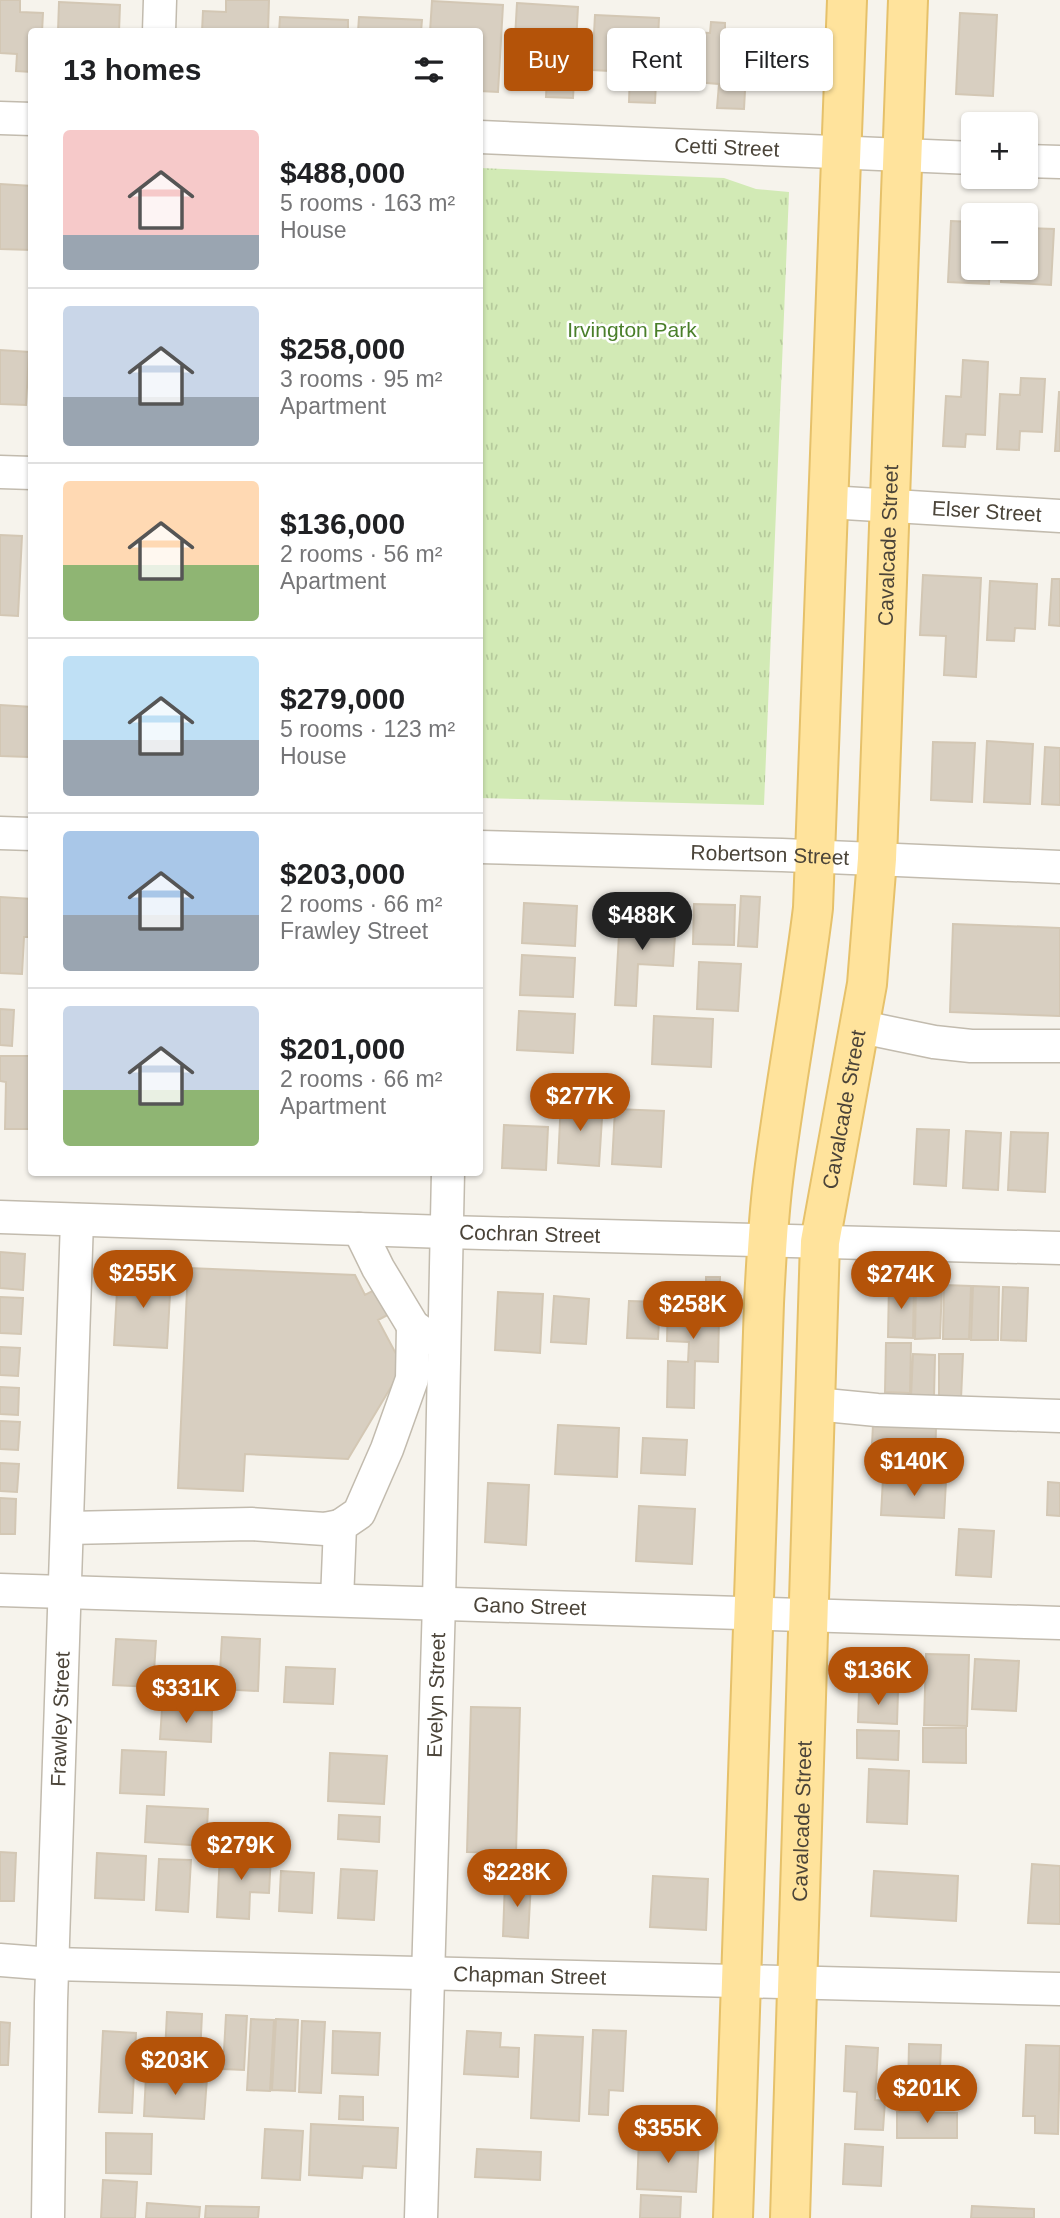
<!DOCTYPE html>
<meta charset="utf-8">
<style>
:root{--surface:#fff;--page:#f6f6f6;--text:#202124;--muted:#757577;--line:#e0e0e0;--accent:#b45309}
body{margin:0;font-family:Arial,sans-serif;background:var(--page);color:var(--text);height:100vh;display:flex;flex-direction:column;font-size:26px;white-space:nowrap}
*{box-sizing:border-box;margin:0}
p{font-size:23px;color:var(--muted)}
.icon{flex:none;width:38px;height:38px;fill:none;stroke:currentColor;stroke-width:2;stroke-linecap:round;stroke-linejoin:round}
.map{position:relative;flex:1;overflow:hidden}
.details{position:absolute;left:28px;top:28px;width:455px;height:1148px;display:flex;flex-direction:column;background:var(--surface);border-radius:7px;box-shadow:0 2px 5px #0004}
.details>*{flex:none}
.guide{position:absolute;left:504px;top:28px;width:450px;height:63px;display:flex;gap:14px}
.fabs{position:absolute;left:961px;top:112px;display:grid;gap:14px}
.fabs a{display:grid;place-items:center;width:77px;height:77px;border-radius:7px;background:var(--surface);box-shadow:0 2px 5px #0004;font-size:35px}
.price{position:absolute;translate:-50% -60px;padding:0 16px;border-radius:24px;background:var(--accent);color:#fff;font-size:23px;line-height:46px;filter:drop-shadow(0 2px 4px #0008)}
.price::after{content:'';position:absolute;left:50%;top:42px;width:21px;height:16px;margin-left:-10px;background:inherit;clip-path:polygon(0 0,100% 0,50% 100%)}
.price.current{background:#222;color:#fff}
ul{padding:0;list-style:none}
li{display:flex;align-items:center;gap:21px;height:175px;padding:0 35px}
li+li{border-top:2px solid var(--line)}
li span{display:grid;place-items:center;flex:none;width:196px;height:140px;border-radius:7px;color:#555}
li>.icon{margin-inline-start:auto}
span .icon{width:84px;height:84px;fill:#fffc;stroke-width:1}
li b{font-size:30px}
h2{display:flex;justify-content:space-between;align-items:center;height:84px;padding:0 35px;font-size:30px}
.pill{padding:0 24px;border-radius:7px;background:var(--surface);box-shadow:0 2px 5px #0004;font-size:24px;line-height:63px}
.pill.current{background:var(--accent);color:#fff}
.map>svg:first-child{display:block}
</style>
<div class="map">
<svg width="1060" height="2218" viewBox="0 0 1060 2218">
<defs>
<pattern id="park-tufts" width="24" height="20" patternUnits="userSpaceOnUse" patternTransform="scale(1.75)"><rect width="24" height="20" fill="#d2eab5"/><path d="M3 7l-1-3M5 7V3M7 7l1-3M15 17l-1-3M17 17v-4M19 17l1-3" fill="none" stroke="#b6ca9c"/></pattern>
</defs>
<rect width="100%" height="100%" fill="#f6f3ec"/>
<!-- park -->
<path fill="url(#park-tufts)" d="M480,168L724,178L756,189L789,192L764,805L480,798Z"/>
<!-- building -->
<path fill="#d8cfc1" stroke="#d3c7b4" stroke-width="2" d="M0,0H20V12L43,13L42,32H32V72L16,71L17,54L0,53Z
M226,0H269L268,32H202L203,11L226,12Z
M432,1L503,5L498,92L480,91V32H430Z
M59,2L120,5L119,32H58Z
M517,3L578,7L573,98L546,97L547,75L513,73Z
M960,13L997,15L993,96L956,94Z
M595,15L659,18L655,103L629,102L630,72L592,70Z
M280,17L348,20V32H279Z
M359,17L422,20L421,32H358Z
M711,22L725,23V34L748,35L744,109L717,108L719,84L669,80L672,31L710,33Z
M761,47L807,50L805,90L759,87Z
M0,184L32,186V250L0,249Z
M951,221L973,222V268H990L989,284L948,282Z
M1026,228L1054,229L1051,285L1001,282L1002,268H1026Z
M0,350L29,352L26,405L0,404Z
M963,360L988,362L985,435L966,434L965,447L943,446L946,396L961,397Z
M1021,378L1045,379L1042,432L1020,431L1019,450L997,449L1000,394L1020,395Z
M1059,392H1060V451H1055Z
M0,535L22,536L18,616L0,615Z
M923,575L981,578L976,677L944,675L946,636L920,635Z
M1052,579H1060V626L1049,625Z
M990,581L1037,584L1035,629L1015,628L1014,641L987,640Z
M0,705L32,707L29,757L0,756Z
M987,741L1033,744L1030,804L984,802Z
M933,742L975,743L972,802L931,800Z
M1045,747L1060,748V805L1042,804Z
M741,896L760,897L757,947L738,946Z
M0,897L32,899V937H24L22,974L0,973Z
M524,903L577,906L575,946L522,943Z
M694,904L735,905L734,945L693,944Z
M620,917L676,920L673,966L638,964L636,1006L615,1005Z
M953,924L1060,928V1016L950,1012Z
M522,955L575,958L573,997L520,995Z
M699,962L741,964L738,1011L697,1009Z
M0,1009L14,1010L12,1046L0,1045Z
M519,1011L575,1014L573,1053L517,1050Z
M654,1016L713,1019L711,1067L652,1064Z
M0,1056H32V1129H5L6,1082L0,1081Z
M561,1100L603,1102L599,1166L558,1163Z
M615,1109L664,1111L661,1167L612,1164Z
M504,1125L548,1127L546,1170L502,1168Z
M917,1129L949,1130L946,1186L914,1184Z
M966,1131L1001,1133L998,1190L963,1188Z
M1011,1132L1048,1133L1045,1192L1008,1190Z
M0,1252L25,1254L23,1290L0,1288Z
M188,1268L355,1275L365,1295L384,1285L397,1310L378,1320L403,1367L348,1459L245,1454L243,1491L178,1488Z
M118,1273L171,1276L167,1348L114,1345Z
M706,1277H720L718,1362L695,1361L694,1408L667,1407L668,1361L688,1362L689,1342L667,1341L668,1299L706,1300Z
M889,1284H914L913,1338L888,1337Z
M916,1285H942L940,1338L915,1339Z
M944,1285L971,1286L969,1339H943Z
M973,1286L999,1287L998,1340H971Z
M1003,1287L1028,1288L1026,1341L1001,1340Z
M498,1292L543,1294L540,1353L495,1350Z
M554,1296L589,1299L586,1344L551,1342Z
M0,1297L23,1298L21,1334L0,1333Z
M629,1301L660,1302L658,1339L627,1338Z
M886,1343H911L910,1393L885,1392Z
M0,1347L20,1348L18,1376L0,1375Z
M913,1354L935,1355L934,1397H911Z
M939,1354H963L961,1399L939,1398Z
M0,1387L19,1388L18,1415L0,1414Z
M0,1421L20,1422L18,1450L0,1449Z
M558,1425L619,1428L617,1477L555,1474Z
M873,1425L936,1428L935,1466L871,1463Z
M643,1438L687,1440L685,1475L641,1473Z
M0,1463L19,1464L17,1492L0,1491Z
M883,1478L946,1481L944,1518L881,1515Z
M1048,1482L1060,1483V1516L1047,1515Z
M488,1483L529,1485L526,1545L485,1542Z
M0,1498L16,1499L15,1534H0Z
M639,1506L695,1509L692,1564L636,1561Z
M959,1529L994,1531L991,1577L956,1575Z
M222,1637L260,1639L258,1691L219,1689Z
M116,1639L156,1641L153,1687L113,1685Z
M860,1653L902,1654L901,1689L859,1687Z
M926,1654L969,1655L967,1726L924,1725Z
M975,1659L1019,1661L1016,1711L972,1709Z
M286,1667L335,1669L333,1704L284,1702Z
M859,1691L898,1692L897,1724L858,1722Z
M471,1707L520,1708L516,1853L467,1852Z
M162,1709L212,1711L211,1742L160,1739Z
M923,1728H966V1763L923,1762Z
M857,1730L899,1731L898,1760L857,1758Z
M122,1750L166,1752L164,1795L120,1793Z
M330,1753L387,1756L384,1804L328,1801Z
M869,1769L909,1771L907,1824L867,1822Z
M147,1806L208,1809L206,1846L145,1842Z
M339,1815L380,1817L379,1842L338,1839Z
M0,1852L16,1853L14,1901H0Z
M220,1852L271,1855L269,1893L250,1892L249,1919L217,1917Z
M97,1853L146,1856L144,1900L95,1898Z
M159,1859L191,1860L188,1912L156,1910Z
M1032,1864L1060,1866V1924L1028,1923Z
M341,1869L377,1871L374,1920L338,1918Z
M281,1871L314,1873L312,1913L279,1911Z
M874,1871L958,1876L956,1921L871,1916Z
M653,1876L708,1879L706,1930L650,1927Z
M505,1881L531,1882L528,1938L503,1936Z
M167,2012L202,2014L200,2055L165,2054Z
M226,2015L247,2016L244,2070L223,2069Z
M251,2019L274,2020L270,2091L247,2090Z
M276,2019L298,2020L295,2091L272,2090Z
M302,2021L325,2022L321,2093L299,2092Z
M0,2022L10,2023L8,2065H0Z
M593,2030L626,2031L623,2091L609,2090L608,2115L589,2114Z
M103,2031L136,2033L132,2113L99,2112Z
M333,2031L380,2033L378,2075L332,2073Z
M467,2031L501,2033L500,2047L519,2048L518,2077L464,2074Z
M535,2035L583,2037L579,2121L531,2118Z
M909,2044L941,2045L939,2094L908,2093Z
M1026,2045L1060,2046L1058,2134L1035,2133V2116H1023Z
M846,2046L878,2048L875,2100L885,2101L883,2130L855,2129L857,2092L844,2091Z
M146,2075L207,2078L204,2119L144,2116Z
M340,2096L363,2097V2120L339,2119Z
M897,2112L957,2113V2138H897Z
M311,2124L398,2128L396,2168L363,2166L362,2178L309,2175Z
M265,2129L303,2131L300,2180L262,2178Z
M106,2133L152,2134L151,2174L106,2173Z
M639,2138L699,2141L696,2192L637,2189Z
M845,2144L883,2147L881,2186L843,2184Z
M477,2149L541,2152L540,2180L475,2177Z
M103,2180L137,2182L135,2218H101Z
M641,2195L681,2197L680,2218H640Z
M147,2203L200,2207L199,2218H146Z
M206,2206L259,2207L258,2218H205Z
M972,2206L1034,2209V2218H971Z"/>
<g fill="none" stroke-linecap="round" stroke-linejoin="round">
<defs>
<g id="minor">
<path d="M159,32L160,0"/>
<path d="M0,118L32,119"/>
<path id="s1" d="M480,137L973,158"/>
<path d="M1026,161L1060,162"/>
<path d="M0,472L32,473"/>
<path id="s2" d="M828,502L1060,516"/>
<path d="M0,833L32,834"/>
<path id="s3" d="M480,847L782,855L1060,867"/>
<path d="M857,1026L934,1042L971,1046H1060"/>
<path id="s4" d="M0,1217L446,1232L1060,1248"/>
<path d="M359,1229L378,1268L413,1326L430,1338"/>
<path d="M815,1404L877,1410L1060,1416"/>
<path d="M68,1528L251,1524L325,1529L340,1526"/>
<path id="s5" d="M0,1590L1060,1623"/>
<path d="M337,1600L340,1526L359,1513L387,1449L412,1379L413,1326"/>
<path id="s6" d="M0,1960L52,1964L1060,1989"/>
<path id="s7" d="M48,2218L51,2002L77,1220"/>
<path id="s8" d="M421,2218L439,1602L448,1172"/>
</g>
<g id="major">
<path d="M733,2218L764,1303C766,1263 768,1222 773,1181C784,1090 802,999 813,908L847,0"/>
<path id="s9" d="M790,2218L820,1242L867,984L877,859L908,0"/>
</g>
</defs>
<!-- minor casing -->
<use href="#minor" stroke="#c2bbae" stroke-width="35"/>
<!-- major casing -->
<use href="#major" stroke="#e6c16a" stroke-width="42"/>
<!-- minor -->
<use href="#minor" stroke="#fff" stroke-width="32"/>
<!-- major -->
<use href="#major" stroke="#ffe39c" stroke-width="38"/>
</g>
<g text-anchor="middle" stroke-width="5" stroke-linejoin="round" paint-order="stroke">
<!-- street labels -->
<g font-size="21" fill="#4b4439" stroke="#fff">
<text dy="7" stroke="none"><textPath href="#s1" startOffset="247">Cetti Street</textPath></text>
<text dy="7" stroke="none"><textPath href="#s2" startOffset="159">Elser Street</textPath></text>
<text dy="7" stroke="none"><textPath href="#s9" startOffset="1678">Cavalcade Street</textPath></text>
<text dy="7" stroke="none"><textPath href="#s3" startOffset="290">Robertson Street</textPath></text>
<text dy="7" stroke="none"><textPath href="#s9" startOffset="1111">Cavalcade Street</textPath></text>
<text dy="7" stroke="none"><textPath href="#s4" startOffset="530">Cochran Street</textPath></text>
<text dy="7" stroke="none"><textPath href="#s5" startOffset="530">Gano Street</textPath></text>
<text dy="7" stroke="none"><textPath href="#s8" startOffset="523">Evelyn Street</textPath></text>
<text dy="7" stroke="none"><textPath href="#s7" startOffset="499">Frawley Street</textPath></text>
<text dy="7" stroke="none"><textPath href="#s9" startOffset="397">Cavalcade Street</textPath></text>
<text dy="7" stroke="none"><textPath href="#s6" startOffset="530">Chapman Street</textPath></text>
</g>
<!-- park labels -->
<g font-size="21" fill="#4a7f2a" stroke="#fff">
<text x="632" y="337">Irvington Park</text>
</g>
</g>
</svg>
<div class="fabs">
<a>+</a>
<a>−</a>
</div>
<b class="price current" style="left:642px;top:952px">$488K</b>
<b class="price" style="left:580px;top:1133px">$277K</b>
<b class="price" style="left:143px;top:1310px">$255K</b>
<b class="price" style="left:901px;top:1311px">$274K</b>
<b class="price" style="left:693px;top:1341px">$258K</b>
<b class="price" style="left:914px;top:1498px">$140K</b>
<b class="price" style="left:878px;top:1707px">$136K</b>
<b class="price" style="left:186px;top:1725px">$331K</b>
<b class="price" style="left:241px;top:1882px">$279K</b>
<b class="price" style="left:517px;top:1909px">$228K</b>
<b class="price" style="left:175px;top:2097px">$203K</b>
<b class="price" style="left:927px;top:2125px">$201K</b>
<b class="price" style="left:668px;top:2165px">$355K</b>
<div class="guide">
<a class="pill current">Buy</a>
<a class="pill">Rent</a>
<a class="pill">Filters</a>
</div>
<section class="details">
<h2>13 homes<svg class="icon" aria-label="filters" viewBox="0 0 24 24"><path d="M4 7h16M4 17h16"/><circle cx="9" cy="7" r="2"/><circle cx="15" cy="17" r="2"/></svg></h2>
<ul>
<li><span style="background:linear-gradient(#f6c9c9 75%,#9aa5b1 0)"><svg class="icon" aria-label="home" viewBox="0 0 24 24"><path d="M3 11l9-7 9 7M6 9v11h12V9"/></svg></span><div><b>$488,000</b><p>5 rooms · 163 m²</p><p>House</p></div></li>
<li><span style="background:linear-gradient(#c9d6e8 65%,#9aa5b1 0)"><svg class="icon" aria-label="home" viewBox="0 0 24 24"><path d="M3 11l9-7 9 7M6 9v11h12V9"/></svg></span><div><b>$258,000</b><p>3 rooms · 95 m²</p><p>Apartment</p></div></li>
<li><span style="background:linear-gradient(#ffd9b3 60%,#8fb573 0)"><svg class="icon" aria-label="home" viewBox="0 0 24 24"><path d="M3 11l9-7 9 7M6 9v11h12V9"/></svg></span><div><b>$136,000</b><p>2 rooms · 56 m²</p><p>Apartment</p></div></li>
<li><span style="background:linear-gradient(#bfe0f5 60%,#9aa5b1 0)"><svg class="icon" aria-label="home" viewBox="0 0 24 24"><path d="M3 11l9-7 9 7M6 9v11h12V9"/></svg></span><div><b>$279,000</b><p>5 rooms · 123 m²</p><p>House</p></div></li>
<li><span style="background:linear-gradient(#a9c7e8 60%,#9aa5b1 0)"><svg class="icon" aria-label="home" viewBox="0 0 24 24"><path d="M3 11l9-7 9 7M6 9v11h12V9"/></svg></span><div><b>$203,000</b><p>2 rooms · 66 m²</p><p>Frawley Street</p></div></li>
<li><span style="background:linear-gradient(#c9d6e8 60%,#8fb573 0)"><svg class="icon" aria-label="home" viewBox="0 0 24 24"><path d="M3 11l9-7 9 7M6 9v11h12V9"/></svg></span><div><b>$201,000</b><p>2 rooms · 66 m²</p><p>Apartment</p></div></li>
</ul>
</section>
</div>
